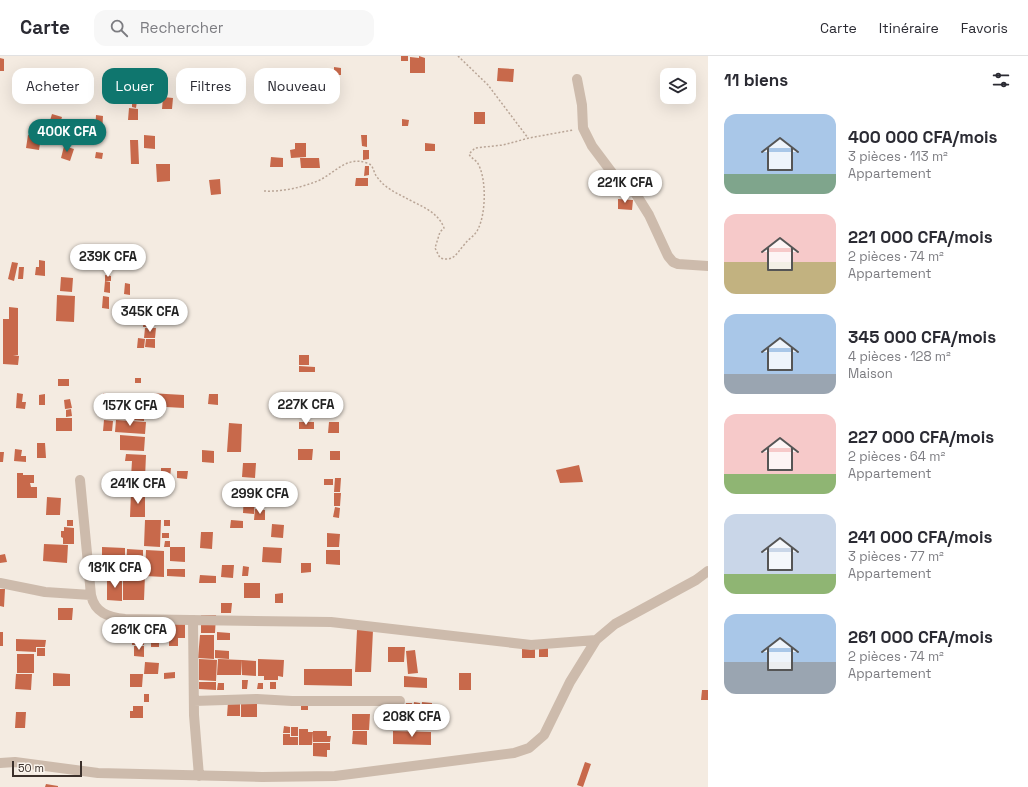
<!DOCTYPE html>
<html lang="fr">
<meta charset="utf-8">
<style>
:root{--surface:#fff;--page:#f7f7f7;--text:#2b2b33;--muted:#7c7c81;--line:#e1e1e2;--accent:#0f766e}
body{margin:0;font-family:"Space Grotesk",sans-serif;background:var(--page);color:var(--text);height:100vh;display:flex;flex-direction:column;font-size:15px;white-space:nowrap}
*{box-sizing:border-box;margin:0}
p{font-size:13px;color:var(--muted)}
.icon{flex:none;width:22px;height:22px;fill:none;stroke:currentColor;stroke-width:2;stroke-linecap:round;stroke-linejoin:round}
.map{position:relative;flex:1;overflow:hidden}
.details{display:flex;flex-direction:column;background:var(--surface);width:320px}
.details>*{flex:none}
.banner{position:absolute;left:12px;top:12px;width:380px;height:36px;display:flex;gap:8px}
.controls{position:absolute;left:660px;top:12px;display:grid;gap:8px}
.controls a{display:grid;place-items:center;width:36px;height:36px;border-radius:8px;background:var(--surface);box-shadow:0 4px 16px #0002;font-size:20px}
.scale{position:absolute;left:12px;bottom:10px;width:70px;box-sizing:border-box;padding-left:4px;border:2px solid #3b302b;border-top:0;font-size:11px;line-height:14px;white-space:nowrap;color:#3b302b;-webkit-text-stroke:3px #fbf5ee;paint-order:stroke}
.price{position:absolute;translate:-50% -34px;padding:0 9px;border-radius:14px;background:#fff;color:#222;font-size:13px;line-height:26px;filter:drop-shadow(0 1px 2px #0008)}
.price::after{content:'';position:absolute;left:50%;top:24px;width:12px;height:9px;margin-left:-6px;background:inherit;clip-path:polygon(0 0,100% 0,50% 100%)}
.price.active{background:var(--accent);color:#fff}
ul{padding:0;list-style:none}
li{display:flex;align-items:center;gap:12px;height:100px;padding:0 16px}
li span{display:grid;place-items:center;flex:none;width:112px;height:80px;border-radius:12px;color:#555}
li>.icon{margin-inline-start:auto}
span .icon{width:48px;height:48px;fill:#fffc;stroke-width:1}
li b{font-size:17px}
h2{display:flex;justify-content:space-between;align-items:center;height:48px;padding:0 16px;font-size:17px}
.chip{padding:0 14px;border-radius:12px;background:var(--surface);box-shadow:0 4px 16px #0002;font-size:14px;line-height:36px}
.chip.active{background:var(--accent);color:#fff}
header{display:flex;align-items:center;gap:24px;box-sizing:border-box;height:56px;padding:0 20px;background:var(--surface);border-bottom:1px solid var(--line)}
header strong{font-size:19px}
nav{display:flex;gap:22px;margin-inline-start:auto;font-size:14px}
.search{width:280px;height:36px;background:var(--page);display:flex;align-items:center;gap:10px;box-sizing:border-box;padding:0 14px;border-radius:12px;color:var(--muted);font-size:15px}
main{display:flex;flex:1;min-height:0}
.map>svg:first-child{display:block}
</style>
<header>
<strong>Carte</strong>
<div class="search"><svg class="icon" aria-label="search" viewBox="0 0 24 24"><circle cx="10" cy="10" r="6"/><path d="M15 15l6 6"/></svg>Rechercher</div>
<nav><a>Carte</a><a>Itinéraire</a><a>Favoris</a></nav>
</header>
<main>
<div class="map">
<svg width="708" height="731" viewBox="0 0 708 731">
<rect width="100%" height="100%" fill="#f4ebe1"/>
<!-- building -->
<path fill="#c8694b" d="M401,0H408V5H401Z
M419,0L425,2V17H410V1L419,2Z
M0,2L4,3V15H0Z
M334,11L341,12V19H334Z
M498,12L514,13L513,26L497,25Z
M221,25L232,26L231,32H221Z
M163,41L173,42L172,53H162Z
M132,45H137L136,52L132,51Z
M129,52L138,53V64H128Z
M474,56H485V68H474Z
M52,58L62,61L58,74L48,71Z
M96,59L103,60L102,77H95Z
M402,63L409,64L408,70H402Z
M28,79L41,81L39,94L26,92Z
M144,79L155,80V93L144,92Z
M361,79H367V91L362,90Z
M130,84H138L139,108H131Z
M295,87H306V101L291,102L290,94L295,93Z
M425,87L435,88V95H425Z
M64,90L74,93L70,105L61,102Z
M363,94H369V103L363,104Z
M96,96L103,97L102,103L95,102Z
M271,101L283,102V111H270Z
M300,102H319L320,112H301Z
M156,108H170V125L157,126Z
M365,110H369V119L364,120Z
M356,122H368V130H355Z
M220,123L221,138L211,139L209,124Z
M618,143L633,144L632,154L618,153Z
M39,204L45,205V220L35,219L36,211H39Z
M12,206L18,207L14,225L8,223Z
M19,211H24L23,223H18Z
M105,219L111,220V225H105Z
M61,221L73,222L72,236L60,235Z
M105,225L110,226V237L104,236Z
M125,227L130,228V239L124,238Z
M57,239L75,240L74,266L56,265Z
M103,240L109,241V253L102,252Z
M9,251L18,252V299H13L19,300L18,309L3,308V263H9Z
M144,259H151L150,271H143Z
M145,272H156L155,282H144Z
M138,282L145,283L144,292H137Z
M146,283H155V292L145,291Z
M299,299H309V309H299Z
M299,310L315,311V316H299Z
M135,322H141V327H135Z
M58,323H69V330H58Z
M17,337L23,338L22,346H26L25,353L16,352Z
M103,337L129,339L128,353L103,352Z
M149,337L184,339V352L148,350Z
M45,338V349H39V339Z
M209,338H218V349L208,348Z
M133,342L145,343V352H133Z
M70,343L72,352L65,353L64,344Z
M71,353L72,360L66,361V354Z
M134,353L144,354V365L133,364Z
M56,362H72V375H56Z
M104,364L113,365L112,375H103Z
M116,364L146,366L145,378L115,376Z
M299,366H314V373H299Z
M329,366H339V377H328Z
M229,367L242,368L241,396H227Z
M120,379L145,381L144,395L120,394Z
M37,387H45L46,402H37Z
M15,393L22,394L21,400H26V406L14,405Z
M298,393H313L312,404H298Z
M202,394L214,395V407L202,406Z
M330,395H340V404H330Z
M0,396H4L3,406H0Z
M126,398L146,399L145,422L131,421L132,405H125Z
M243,407H256L255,422L242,421Z
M579,409L583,426L560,427L556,414Z
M161,412H171L170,422L161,421Z
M125,415H130V422L124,421Z
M177,415H188L187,423L177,422Z
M17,417H23V419H34V427H30L31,431H37V442H17Z
M335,422H341L340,436H334Z
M324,423H333V429H324Z
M131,437L145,438V461H130Z
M244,437H255L254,458L243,457Z
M334,437H341L340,450H334Z
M47,441L61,442L60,459H46Z
M335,451L340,452L339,462L333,461Z
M255,453L265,454V464H254Z
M67,464H73V470H67Z
M145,464H161L160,491L144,490Z
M164,464H170V470H164Z
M231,464L243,465V472H230Z
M272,468L284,469L283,482L271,481Z
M64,471L74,472V488H63V482L61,481V475H64Z
M201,476H213L212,493L200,492Z
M162,477H169V482H162Z
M327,477L340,478L339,491H327Z
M165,485H170V491H164Z
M44,488L68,489L67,507L43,505Z
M102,491L125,492V505L102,504Z
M170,491H185V506L170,505Z
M263,491L282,492L281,507L262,506Z
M127,493L143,494V516H126Z
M146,494L164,495V521L145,520Z
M326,494H340V509L326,508Z
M5,498L7,506L0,507V499Z
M301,507H311V516L301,517Z
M102,508H123V520H102Z
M222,509H234L233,522L221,521Z
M243,510L249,511L248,520H242Z
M167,513H185V521L167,520Z
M129,518L145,519L144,544H123V525H128Z
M200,519L216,520V527H199Z
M107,522H122V545L107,544Z
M244,527H260V542H244Z
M0,533H5L4,551L0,550Z
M283,537V547H275V538Z
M221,547H232L231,557H221Z
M58,552H73L72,564H58Z
M201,559H216L215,577H201Z
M145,567L185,568V582H178V590H169V584L159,583V591H151V583H145Z
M357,574H373L371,616H355Z
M0,576H3V590H0Z
M132,576L144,577V589H132Z
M217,576L230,577V584H217Z
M200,579H214V603L198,602Z
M16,583L46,584L45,591H36V596L16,595Z
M134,590H144V601L134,600Z
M522,590L535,591V602H522Z
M539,590H548V601H539Z
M388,591H405L404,606H388Z
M37,592H45V600H37Z
M215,594L229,595V603L215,602Z
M415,594L418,617L408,618L406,595Z
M17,598H34V617H17Z
M199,603L217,604L216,625L199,624Z
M218,603L242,604L241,619H217Z
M258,603L284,604L283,621L278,620V624H264V620H258Z
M242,604L256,605V620L242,619Z
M145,606L159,607L158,618H144Z
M304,613H352V630L304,629Z
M175,616V622L164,623V617Z
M53,617L70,618V630H53Z
M459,617H471V634H459Z
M16,618H32L31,634L15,633Z
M130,618H143L142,631H130Z
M404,620L427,622V632L404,631Z
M242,624H248L247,633H242Z
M199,626H216V634L199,633Z
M270,626H276V633H270Z
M218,627H224V634H217Z
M258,627H263V633H257Z
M702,634H708V644H701Z
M144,638H149V646H144Z
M228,646L240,647V660H227Z
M391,646H398V660H391Z
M414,646L420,647V660H413Z
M422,646L432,647L431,668L421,667Z
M301,647H308V654H301Z
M406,647H412L411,660H405Z
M241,648H257V661H241Z
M133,650H143V662H130V655H133Z
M16,656H26L25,672H15Z
M352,658H370L369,674H352Z
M392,661H420V668H431V674H392Z
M284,670L290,671V677H283Z
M291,671H298V680H291Z
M299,673H308V676H313L312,689H299Z
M313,675H327V680H331L330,686H313Z
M353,675H367V689L352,688Z
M393,675L431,676V689L393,688Z
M283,678H290V681H298V689H283Z
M313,687H330V694H327V701L313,700Z
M585,706L591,708L583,731L577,729Z
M46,728L58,730V731H45Z"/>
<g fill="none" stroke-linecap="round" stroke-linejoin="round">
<!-- path -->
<path stroke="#b9a596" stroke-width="1.5" stroke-dasharray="2 2" stroke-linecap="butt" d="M458,0L488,29L528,82
M264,135C281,136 299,132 315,126C333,120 345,99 367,107C374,109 373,116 377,121C384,131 394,136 404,141C418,149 438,155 444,172L440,176L435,192L440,202C454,206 456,198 464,189C468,183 475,180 478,173C486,158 487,121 477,106C474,103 471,102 469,98L475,92L503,89L529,82L573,74"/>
<!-- minor -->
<path stroke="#cdbbac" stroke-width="10" d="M577,23L582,49L583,72L592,90L613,118L634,135L649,159L668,200L673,206L678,208L708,210
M80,424L91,539C95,557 108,561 125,563L331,566L531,589L596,584
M0,527L45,536L91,539
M193,564L194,659L199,720
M194,645L257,643L292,645H400
M0,707L15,706L98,717L262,721L335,720L514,697L529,692L544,679L570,626L596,584L615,568L696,524L708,515"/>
</g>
</svg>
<div class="controls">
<a><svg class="icon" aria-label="layers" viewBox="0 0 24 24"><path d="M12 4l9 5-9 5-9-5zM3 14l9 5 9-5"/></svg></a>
</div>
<div class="scale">50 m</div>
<b class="price active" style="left:67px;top:97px">400K CFA</b>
<b class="price" style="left:625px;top:148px">221K CFA</b>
<b class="price" style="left:108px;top:222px">239K CFA</b>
<b class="price" style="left:150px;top:277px">345K CFA</b>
<b class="price" style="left:306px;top:370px">227K CFA</b>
<b class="price" style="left:130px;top:371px">157K CFA</b>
<b class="price" style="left:138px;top:449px">241K CFA</b>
<b class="price" style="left:260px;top:459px">299K CFA</b>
<b class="price" style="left:115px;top:533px">181K CFA</b>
<b class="price" style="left:139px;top:595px">261K CFA</b>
<b class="price" style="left:412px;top:682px">208K CFA</b>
<div class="banner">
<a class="chip">Acheter</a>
<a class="chip active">Louer</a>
<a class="chip">Filtres</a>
<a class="chip">Nouveau</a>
</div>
</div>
<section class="details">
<h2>11 biens<svg class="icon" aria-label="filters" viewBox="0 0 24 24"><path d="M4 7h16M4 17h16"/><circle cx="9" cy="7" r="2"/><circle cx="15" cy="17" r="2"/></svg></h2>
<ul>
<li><span style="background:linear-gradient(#a9c7e8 75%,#7fa58c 0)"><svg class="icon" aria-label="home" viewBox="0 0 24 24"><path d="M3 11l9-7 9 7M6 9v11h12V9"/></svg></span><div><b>400 000 CFA/mois</b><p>3 pièces · 113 m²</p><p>Appartement</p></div></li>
<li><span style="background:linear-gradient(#f6c9c9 60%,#c2b280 0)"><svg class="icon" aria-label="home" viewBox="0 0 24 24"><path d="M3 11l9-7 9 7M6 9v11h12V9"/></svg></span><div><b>221 000 CFA/mois</b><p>2 pièces · 74 m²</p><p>Appartement</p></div></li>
<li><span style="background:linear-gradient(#a9c7e8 75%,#9aa5b1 0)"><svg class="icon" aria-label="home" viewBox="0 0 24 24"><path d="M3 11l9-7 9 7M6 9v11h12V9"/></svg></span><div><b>345 000 CFA/mois</b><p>4 pièces · 128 m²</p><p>Maison</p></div></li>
<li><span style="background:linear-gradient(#f6c9c9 75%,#8fb573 0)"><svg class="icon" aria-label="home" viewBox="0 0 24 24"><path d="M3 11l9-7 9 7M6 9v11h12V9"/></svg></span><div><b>227 000 CFA/mois</b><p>2 pièces · 64 m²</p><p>Appartement</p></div></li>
<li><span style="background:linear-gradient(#c9d6e8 75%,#8fb573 0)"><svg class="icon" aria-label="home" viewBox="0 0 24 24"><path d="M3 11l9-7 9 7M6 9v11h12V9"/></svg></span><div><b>241 000 CFA/mois</b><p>3 pièces · 77 m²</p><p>Appartement</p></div></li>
<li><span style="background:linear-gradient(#a9c7e8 60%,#9aa5b1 0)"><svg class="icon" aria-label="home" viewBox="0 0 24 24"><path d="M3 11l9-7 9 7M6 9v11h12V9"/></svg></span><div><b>261 000 CFA/mois</b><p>2 pièces · 74 m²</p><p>Appartement</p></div></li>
</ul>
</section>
</main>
